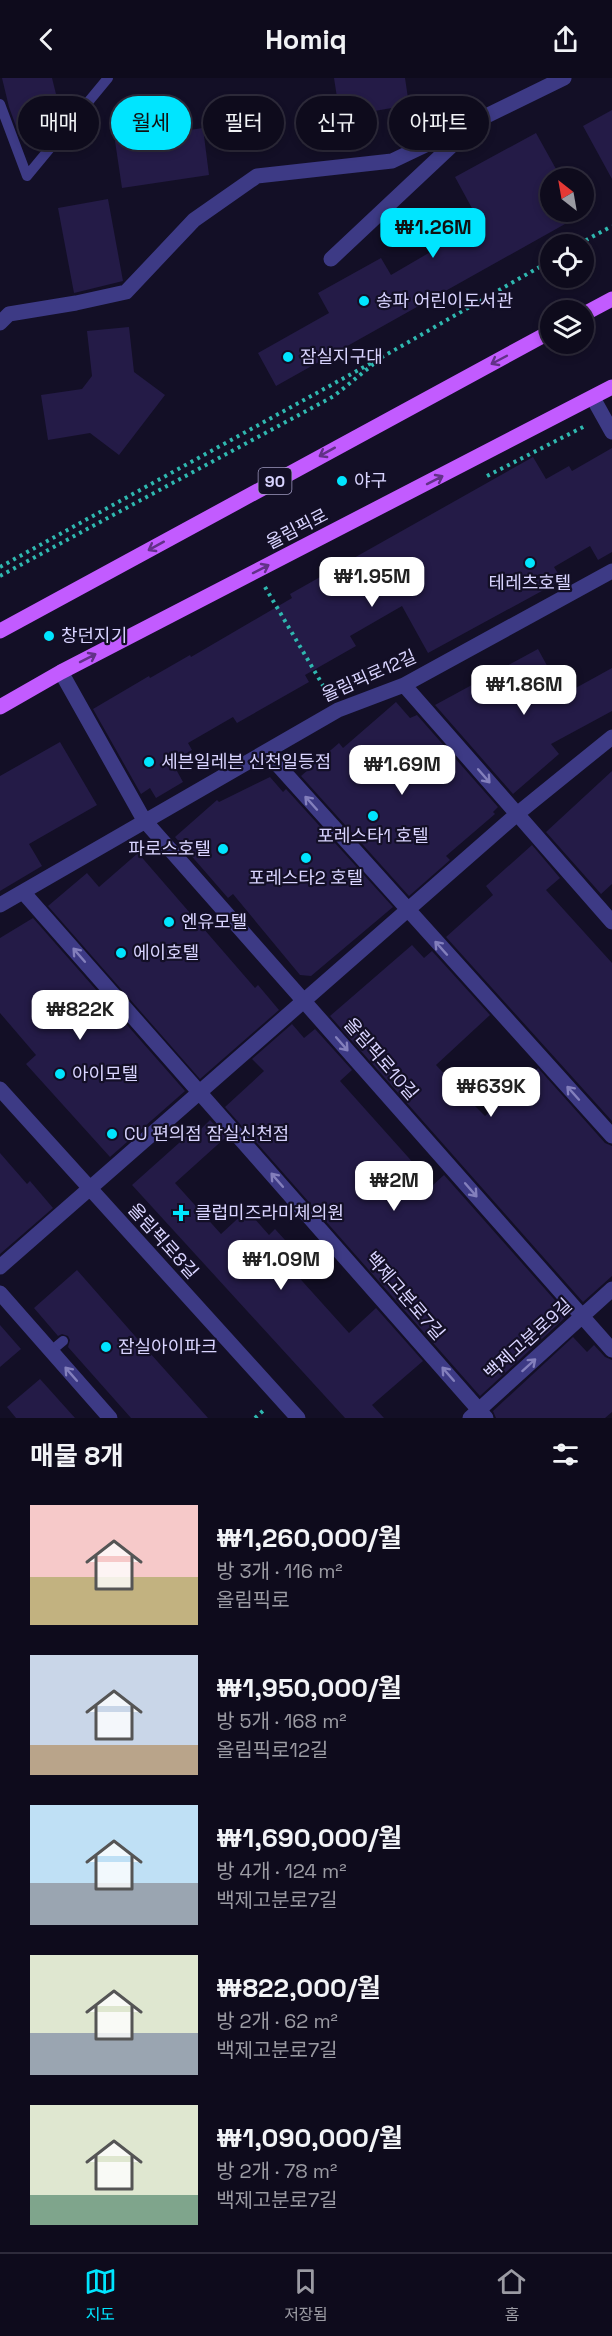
<!DOCTYPE html>
<html lang="ko">
<meta charset="utf-8">
<style>
:root{--surface:#0e0b1c;--page:#171425;--text:#f1f3f6;--muted:#9b9ba3;--line:#2e2b3b;--accent:#00e5ff}
body{margin:0;font-family:"Space Grotesk","Noto Sans KR",sans-serif;background:var(--page);color:var(--text);height:100vh;display:flex;flex-direction:column;font-size:22px;white-space:nowrap}
*{box-sizing:border-box;margin:0}
p{font-size:20px;color:var(--muted)}
.icon{flex:none;width:33px;height:33px;fill:none;stroke:currentColor;stroke-width:2;stroke-linecap:round;stroke-linejoin:round}
.map{position:relative;height:1340px;overflow:hidden}
.sheet{display:flex;flex-direction:column;background:var(--surface);flex:1}
.sheet>*{flex:none}
.guide{position:absolute;left:18px;top:18px;width:576px;height:54px;display:flex;gap:12px}
.needle{width:39px;rotate:329deg}
.tools{position:absolute;left:540px;top:90px;display:grid;gap:12px}
.tools a{display:grid;place-items:center;width:54px;height:54px;border-radius:50%;background:var(--surface);box-shadow:0 3px 9px #0003,0 0 0 2px var(--line);font-size:30px}
.price{position:absolute;translate:-50% -51px;padding:0 14px;border-radius:12px;background:#fff;color:#222;font-size:20px;line-height:39px;filter:drop-shadow(0 2px 3px #0008)}
.price::after{content:'';position:absolute;left:50%;top:36px;width:18px;height:14px;margin-left:-9px;background:inherit;clip-path:polygon(0 0,100% 0,50% 100%)}
.price.selected{background:var(--accent);color:#111}
ul{padding:0;list-style:none}
li{display:flex;align-items:center;gap:18px;height:150px;padding:0 30px}
li span{display:grid;place-items:center;flex:none;width:168px;height:120px;border-radius:0px;color:#555}
li>.icon{margin-inline-start:auto}
span .icon{width:72px;height:72px;fill:#fffc;stroke-width:1}
li b{font-size:26px}
h2{display:flex;justify-content:space-between;align-items:center;height:72px;padding:0 30px;font-size:26px}
.chip{padding:0 21px;border-radius:27px;background:var(--surface);box-shadow:0 3px 9px #0003,0 0 0 2px var(--line);font-size:21px;line-height:54px}
.chip.selected{background:var(--accent);color:#111}
header{display:flex;justify-content:space-between;align-items:center;height:78px;padding:0 30px;background:var(--surface);font-size:27px;font-weight:700}
.tab-bar{display:flex;justify-content:space-around;align-items:center;height:84px;border-top:2px solid var(--line);background:var(--surface);font-size:16px;color:var(--muted)}
.tab-bar a{display:grid;justify-items:center;gap:3px}
.tab-bar .selected{color:var(--accent)}
.map>svg:first-child{display:block}
</style>
<header><svg class="icon" aria-label="back" viewBox="0 0 24 24"><path d="M15 5l-7 7 7 7"/></svg>Homiq<svg class="icon" aria-label="share" viewBox="0 0 24 24"><path d="M12 15V3M7 8l5-5 5 5M5 13v7h14v-7"/></svg></header>
<div class="map">
<svg width="612" height="1340" viewBox="0 0 612 1340">
<rect width="100%" height="100%" fill="#130f26"/>
<!-- building -->
<path fill="#241b47" d="M2,0H52L62,40L17,51L9,29Z
M334,0H405L409,27L340,39Z
M173,31L176,54L203,50L209,97L122,110L115,63L155,58L151,34Z
M612,32V101L583,48Z
M536,55L561,100H550V134H579L581,137L276,308L258,275L329,235L318,215L381,180L391,197L480,145L455,99Z
M108,121L123,203L74,215L58,130Z
M129,249L134,294L165,317L119,377L90,355L48,362L41,317L82,311L92,298L87,253Z
M612,370V474L598,482L590,468L554,489L562,502L428,575L402,528L350,558L356,568L305,597L309,604L237,645L233,639L188,665L192,672L172,684L183,704L156,720L150,710L141,716L93,631L149,598L150,600L190,577L191,579L292,520L290,516L533,379L546,401L569,388L572,393Z
M538,571L563,617L612,590V633L551,666L559,676L513,716L435,627Z
M396,624L410,640L417,637L498,729L493,734L495,736L446,778L450,782L409,818L301,698L339,665L343,670Z
M60,664L97,727L29,766L42,788L0,813V698Z
M612,693V806L601,816L546,754Z
M270,699L283,714L286,711L393,829L311,898L300,897L233,816L228,820L175,759L217,722L219,724Z
M532,767L560,800L546,812L612,885V1043L446,859L493,817L486,808Z
M138,775L255,910L258,907L279,932L200,1001L48,828L87,795L99,809Z
M33,840L185,1013L110,1079L26,986L36,977L0,935V860Z
M412,867L424,880L432,873L490,937L436,987L465,1018L485,1038L538,990L605,1065L612,1068V1198L583,1224L330,938Z
M292,946L304,960L315,951L352,992L340,1003L433,1107L444,1097L568,1237L480,1318L225,1029L264,993L252,981Z
M210,1042L226,1059L175,1105L221,1156L247,1132L269,1157L275,1151L305,1184L294,1194L349,1255L376,1230L423,1283L372,1327L384,1340H345L132,1107L198,1048L201,1051Z
M0,1075L27,1106L30,1103L53,1130L0,1176Z
M77,1192L149,1274L208,1340H131L68,1269L70,1262L68,1258L62,1256L58,1258L34,1230Z
M0,1247L21,1271L0,1289Z
M573,1259L587,1274L594,1267L605,1279L612,1282V1334L605,1340H496L493,1333Z
M40,1301L75,1340H16L7,1329Z"/>
<g fill="none" stroke-linecap="round" stroke-linejoin="round">
<!-- path -->
<path stroke="#2fb8b0" stroke-width="4" stroke-dasharray="3 4.5" stroke-linecap="butt" d="M579,166L612,148
M487,398L587,347
M0,489L384,278L550,183
M0,498L334,318L376,284
M265,509L328,616
M255,1340L265,1331"/>
<!-- service -->
<path stroke="#3d3a85" stroke-width="10" d="M0,26L27,98L108,0
M51,1273L63,1263"/>
<!-- minor -->
<path stroke="#3d3a85" stroke-width="15" d="M331,181L480,41L564,0
M0,245L9,236L76,225L126,214L194,142L257,98L392,83L480,41
M593,320L612,354
M61,594L144,742L612,1272
M404,607L612,844
M267,675L612,1058
M23,814L486,1340
M0,827L338,632L404,607L612,493
M0,1011L298,1340
M0,1189L517,736L612,659
M0,1215L110,1340
M470,1340L612,1211"/>
<!-- primary -->
<path stroke="#c25bff" stroke-width="15" d="M584,236L612,221
M0,553L550,254
M0,629L61,594L612,309"/>
</g>
<!-- one-way arrows -->
<defs><path id="oneway-shaft" d="M-6 0H5M1.5-3L5.5 0L1.5 3" fill="none" stroke-width="1.6" stroke-linecap="round" stroke-linejoin="round" transform="scale(1.5)"/></defs>
<g stroke="#623188">
<use href="#oneway-shaft" transform="translate(499 282) rotate(152)"/>
<use href="#oneway-shaft" transform="translate(327 374) rotate(151)"/>
<use href="#oneway-shaft" transform="translate(435 402) rotate(-27)"/>
<use href="#oneway-shaft" transform="translate(156 468) rotate(151)"/>
<use href="#oneway-shaft" transform="translate(261 491) rotate(-27)"/>
<use href="#oneway-shaft" transform="translate(88 580) rotate(-27)"/>
</g>
<g stroke="#837fbc">
<use href="#oneway-shaft" transform="translate(484 698) rotate(49)"/>
<use href="#oneway-shaft" transform="translate(311 725) rotate(-132)"/>
<use href="#oneway-shaft" transform="translate(441 870) rotate(-132)"/>
<use href="#oneway-shaft" transform="translate(79 877) rotate(-131)"/>
<use href="#oneway-shaft" transform="translate(342 966) rotate(49)"/>
<use href="#oneway-shaft" transform="translate(573 1015) rotate(-132)"/>
<use href="#oneway-shaft" transform="translate(277 1102) rotate(-131)"/>
<use href="#oneway-shaft" transform="translate(471 1112) rotate(49)"/>
<use href="#oneway-shaft" transform="translate(529 1287) rotate(-42)"/>
<use href="#oneway-shaft" transform="translate(71 1296) rotate(-131)"/>
<use href="#oneway-shaft" transform="translate(448 1296) rotate(-131)"/>
</g>
<!-- markers -->
<g fill="#00e5ff" stroke="#130f26" stroke-width="2">
<circle cx="364" cy="223" r="6"/>
<circle cx="288" cy="279" r="6"/>
<circle cx="342" cy="403" r="6"/>
<circle cx="530" cy="485" r="6"/>
<circle cx="49" cy="558" r="6"/>
<circle cx="149" cy="684" r="6"/>
<circle cx="373" cy="738" r="6"/>
<circle cx="223" cy="771" r="6"/>
<circle cx="306" cy="780" r="6"/>
<circle cx="169" cy="844" r="6"/>
<circle cx="121" cy="875" r="6"/>
<circle cx="60" cy="996" r="6"/>
<circle cx="112" cy="1056" r="6"/>
<path d="M178 1126h6v6h6v6h-6v6h-6v-6h-6v-6h6z"/>
<circle cx="106" cy="1269" r="6"/>
</g>
<g text-anchor="middle" stroke-width="4.5" stroke-linejoin="round" paint-order="stroke">
<!-- shield labels -->
<rect fill="#130f26" stroke="#9e99be" stroke-width="1.5" x="258.5" y="390" width="33" height="26" rx="4.5"/>
<g font-size="16" font-weight="bold" fill="#d9d4ff">
<text x="275" y="409">90</text>
</g>
<!-- poi labels -->
<g font-size="18" fill="#d9d4ff" stroke="#130f26" text-anchor="start">
<text x="376" y="229">송파 어린이도서관</text>
<text x="300" y="285">잠실지구대</text>
<text x="354" y="409">야구</text>
<text x="530" y="511" text-anchor="middle">테레츠호텔</text>
<text x="61" y="564">창던지기</text>
<text x="161" y="690">세븐일레븐 신천일등점</text>
<text x="373" y="764" text-anchor="middle">포레스타1 호텔</text>
<text x="211" y="777" text-anchor="end">파로스호텔</text>
<text x="306" y="806" text-anchor="middle">포레스타2 호텔</text>
<text x="181" y="850">엔유모텔</text>
<text x="133" y="881">에이호텔</text>
<text x="72" y="1002">아이모텔</text>
<text x="124" y="1062">CU 편의점 잠실신천점</text>
<text x="195" y="1141">클럽미즈라미체의원</text>
<text x="118" y="1275">잠실아이파크</text>
</g>
<!-- street labels -->
<g font-size="18" fill="#d9d4ff" stroke="#130f26">
<text transform="translate(297 451) rotate(-27)" y="6">올림픽로</text>
<text transform="translate(369 598) rotate(-24)" y="6">올림픽로12길</text>
<text transform="translate(381 981) rotate(49)" y="6">올림픽로10길</text>
<text transform="translate(163 1163) rotate(48)" y="6">올림픽로8길</text>
<text transform="translate(405 1218) rotate(49)" y="6">백제고분로7길</text>
<text transform="translate(528 1261) rotate(-42)" y="6">백제고분로9길</text>
</g>
</g>
</svg>
<div class="tools">
<a><svg class="needle" viewBox="-14 -14 28 28"><path d="M0-13l5 13h-10z" fill="#e53935"/><path d="M0 13l5-13h-10z" fill="#9b9ba3"/></svg></a>
<a><svg class="icon" aria-label="locate" viewBox="0 0 24 24"><circle cx="12" cy="12" r="6"/><path d="M12 2v4M12 18v4M2 12h4M18 12h4"/></svg></a>
<a><svg class="icon" aria-label="layers" viewBox="0 0 24 24"><path d="M12 4l9 5-9 5-9-5zM3 14l9 5 9-5"/></svg></a>
</div>
<b class="price selected" style="left:433px;top:181px">₩1.26M</b>
<b class="price" style="left:372px;top:530px">₩1.95M</b>
<b class="price" style="left:524px;top:638px">₩1.86M</b>
<b class="price" style="left:402px;top:718px">₩1.69M</b>
<b class="price" style="left:80px;top:963px">₩822K</b>
<b class="price" style="left:491px;top:1040px">₩639K</b>
<b class="price" style="left:394px;top:1134px">₩2M</b>
<b class="price" style="left:281px;top:1213px">₩1.09M</b>
<div class="guide">
<a class="chip">매매</a>
<a class="chip selected">월세</a>
<a class="chip">필터</a>
<a class="chip">신규</a>
<a class="chip">아파트</a>
</div>
</div>
<section class="sheet">
<h2>매물 8개<svg class="icon" aria-label="filters" viewBox="0 0 24 24"><path d="M4 7h16M4 17h16"/><circle cx="9" cy="7" r="2"/><circle cx="15" cy="17" r="2"/></svg></h2>
<ul>
<li><span style="background:linear-gradient(#f6c9c9 60%,#c2b280 0)"><svg class="icon" aria-label="home" viewBox="0 0 24 24"><path d="M3 11l9-7 9 7M6 9v11h12V9"/></svg></span><div><b>₩1,260,000/월</b><p>방 3개 · 116 m²</p><p>올림픽로</p></div></li>
<li><span style="background:linear-gradient(#c9d6e8 75%,#b9a48a 0)"><svg class="icon" aria-label="home" viewBox="0 0 24 24"><path d="M3 11l9-7 9 7M6 9v11h12V9"/></svg></span><div><b>₩1,950,000/월</b><p>방 5개 · 168 m²</p><p>올림픽로12길</p></div></li>
<li><span style="background:linear-gradient(#bfe0f5 65%,#9aa5b1 0)"><svg class="icon" aria-label="home" viewBox="0 0 24 24"><path d="M3 11l9-7 9 7M6 9v11h12V9"/></svg></span><div><b>₩1,690,000/월</b><p>방 4개 · 124 m²</p><p>백제고분로7길</p></div></li>
<li><span style="background:linear-gradient(#dfe7d0 65%,#9aa5b1 0)"><svg class="icon" aria-label="home" viewBox="0 0 24 24"><path d="M3 11l9-7 9 7M6 9v11h12V9"/></svg></span><div><b>₩822,000/월</b><p>방 2개 · 62 m²</p><p>백제고분로7길</p></div></li>
<li><span style="background:linear-gradient(#dfe7d0 75%,#7fa58c 0)"><svg class="icon" aria-label="home" viewBox="0 0 24 24"><path d="M3 11l9-7 9 7M6 9v11h12V9"/></svg></span><div><b>₩1,090,000/월</b><p>방 2개 · 78 m²</p><p>백제고분로7길</p></div></li>
</ul>
</section>
<nav class="tab-bar">
<a class="selected"><svg class="icon" aria-label="map" viewBox="0 0 24 24"><path d="M3 6l6-2 6 2 6-2v14l-6 2-6-2-6 2zM9 4v14M15 6v14"/></svg>지도</a>
<a><svg class="icon" aria-label="saved" viewBox="0 0 24 24"><path d="M7 4h10v16l-5-4-5 4z"/></svg>저장됨</a>
<a><svg class="icon" aria-label="home" viewBox="0 0 24 24"><path d="M3 11l9-7 9 7M6 9v11h12V9"/></svg>홈</a>
</nav>
